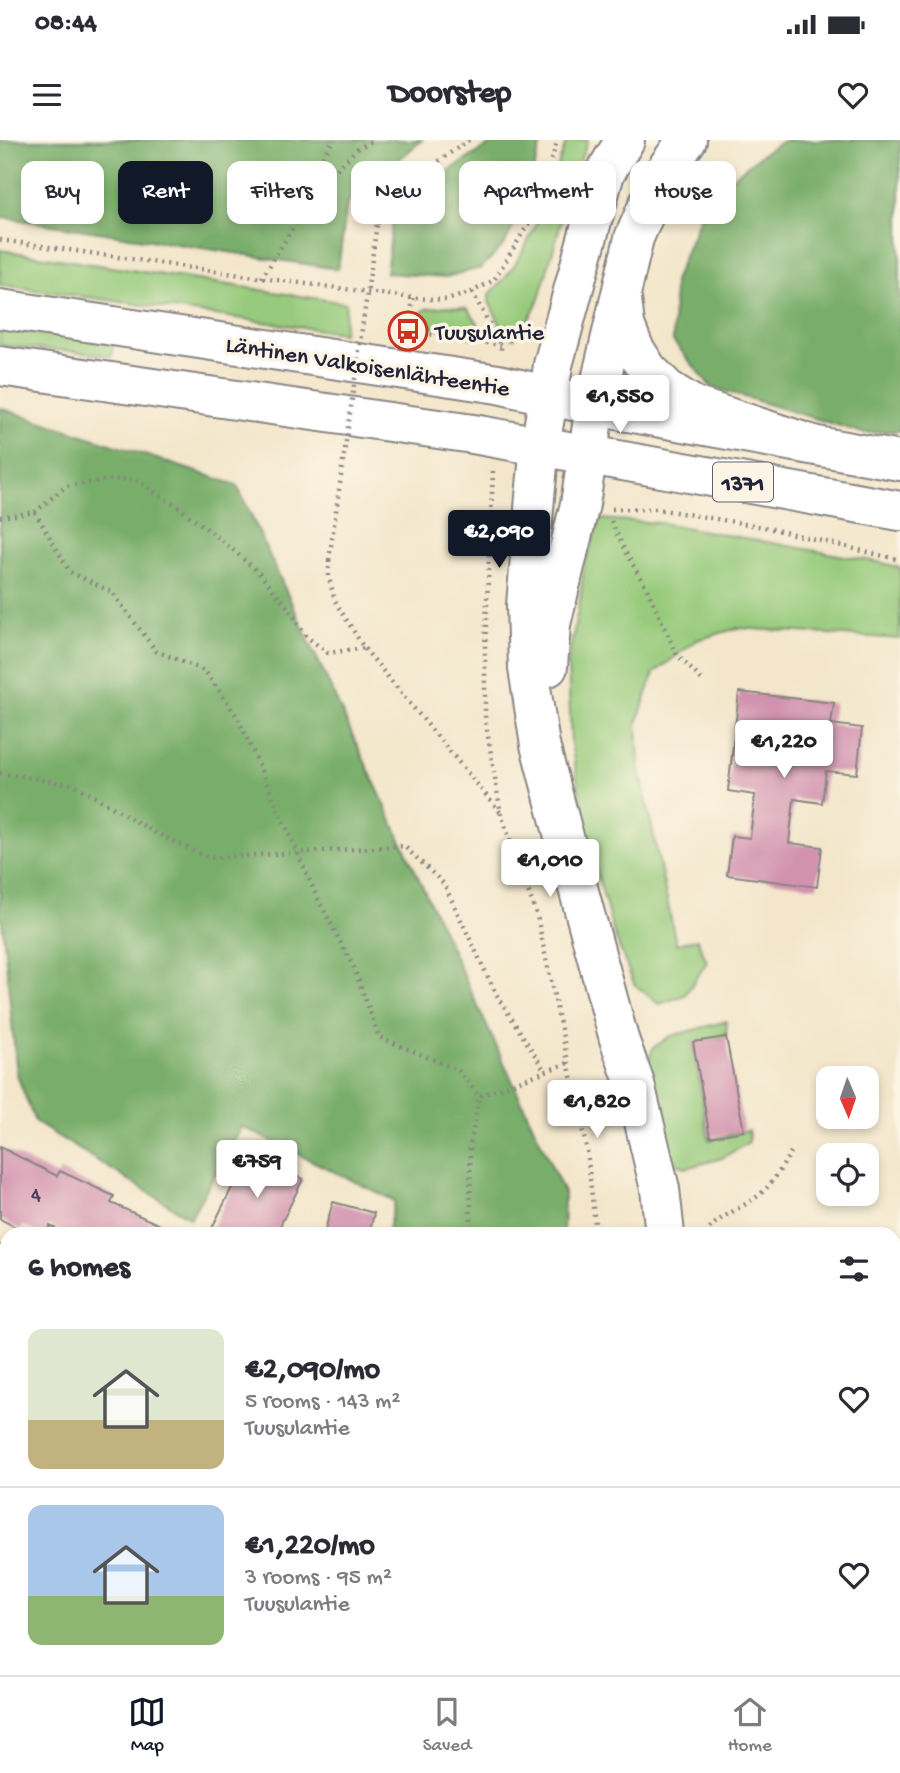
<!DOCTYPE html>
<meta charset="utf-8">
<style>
:root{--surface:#fff;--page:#f7f7f7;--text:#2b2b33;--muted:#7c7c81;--line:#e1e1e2;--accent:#111827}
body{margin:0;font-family:"Gochi Hand",sans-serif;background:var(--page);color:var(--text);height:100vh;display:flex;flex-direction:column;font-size:26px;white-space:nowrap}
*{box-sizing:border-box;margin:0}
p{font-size:23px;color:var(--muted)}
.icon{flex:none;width:38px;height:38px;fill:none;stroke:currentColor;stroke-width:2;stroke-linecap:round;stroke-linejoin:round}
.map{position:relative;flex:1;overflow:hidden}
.sheet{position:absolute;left:0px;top:1087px;width:901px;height:450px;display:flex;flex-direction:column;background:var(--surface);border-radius:21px 21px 0 0;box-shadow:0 4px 10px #0003}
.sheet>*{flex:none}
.hud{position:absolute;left:21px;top:21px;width:859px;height:63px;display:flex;gap:14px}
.needle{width:46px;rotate:178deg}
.controls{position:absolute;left:816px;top:926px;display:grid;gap:14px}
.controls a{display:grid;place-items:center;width:63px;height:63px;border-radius:14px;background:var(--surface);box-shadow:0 4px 10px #0003;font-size:35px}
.price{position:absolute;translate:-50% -60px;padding:0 16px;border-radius:7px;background:#fff;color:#222;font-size:23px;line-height:46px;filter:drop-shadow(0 2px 4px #0008)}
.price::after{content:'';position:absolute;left:50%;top:42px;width:21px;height:16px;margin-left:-10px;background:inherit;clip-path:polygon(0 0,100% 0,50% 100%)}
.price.current{background:var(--accent);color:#fff}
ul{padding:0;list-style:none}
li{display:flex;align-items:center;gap:21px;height:175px;padding:0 28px}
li+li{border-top:2px solid var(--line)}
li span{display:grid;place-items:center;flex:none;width:196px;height:140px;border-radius:14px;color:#555}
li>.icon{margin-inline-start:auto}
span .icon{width:84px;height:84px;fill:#fffc;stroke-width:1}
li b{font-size:30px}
h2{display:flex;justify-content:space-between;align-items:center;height:84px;padding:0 28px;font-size:30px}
.pill{padding:0 24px;border-radius:14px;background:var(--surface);box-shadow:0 4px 10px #0003;font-size:24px;line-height:63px}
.pill.current{background:var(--accent);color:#fff}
.status{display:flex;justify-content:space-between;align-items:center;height:49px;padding:0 35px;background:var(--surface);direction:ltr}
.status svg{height:19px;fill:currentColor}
header{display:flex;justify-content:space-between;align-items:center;height:91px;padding:0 28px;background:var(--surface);font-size:32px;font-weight:800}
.tabs{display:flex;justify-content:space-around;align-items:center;height:98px;border-top:2px solid var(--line);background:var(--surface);font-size:19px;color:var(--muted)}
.tabs a{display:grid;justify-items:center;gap:4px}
.tabs .current{color:var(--accent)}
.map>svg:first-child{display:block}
</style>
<div class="status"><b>08:44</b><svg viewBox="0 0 49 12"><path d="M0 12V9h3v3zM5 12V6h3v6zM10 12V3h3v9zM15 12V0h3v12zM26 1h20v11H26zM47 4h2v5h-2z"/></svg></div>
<header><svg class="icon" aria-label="menu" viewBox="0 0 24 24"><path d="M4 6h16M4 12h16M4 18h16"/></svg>Doorstep<svg class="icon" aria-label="heart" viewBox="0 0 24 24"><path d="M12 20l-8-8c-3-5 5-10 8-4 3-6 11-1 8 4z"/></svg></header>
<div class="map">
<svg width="900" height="1535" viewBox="0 0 900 1535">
<rect width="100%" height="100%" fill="#fcf5e5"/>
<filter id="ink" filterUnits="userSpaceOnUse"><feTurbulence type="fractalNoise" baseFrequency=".0143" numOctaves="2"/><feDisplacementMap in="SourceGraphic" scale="14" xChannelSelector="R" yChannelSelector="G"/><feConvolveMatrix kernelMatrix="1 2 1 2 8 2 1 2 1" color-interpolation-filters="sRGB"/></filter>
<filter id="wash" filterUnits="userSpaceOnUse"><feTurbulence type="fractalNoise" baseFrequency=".00686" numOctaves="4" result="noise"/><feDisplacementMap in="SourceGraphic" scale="28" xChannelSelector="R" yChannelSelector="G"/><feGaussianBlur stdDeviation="1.57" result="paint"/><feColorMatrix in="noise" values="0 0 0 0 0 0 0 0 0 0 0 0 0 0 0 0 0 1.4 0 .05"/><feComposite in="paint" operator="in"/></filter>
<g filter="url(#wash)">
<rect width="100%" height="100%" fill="#f3e6cb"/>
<!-- green -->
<path fill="#97ca7b" stroke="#5c765b" stroke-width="2" d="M567,0H588L575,34L539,159L527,183L514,198L506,195L489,162V154C529,122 550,47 567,0Z
M0,110L346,163L343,193L0,145Z
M447,166L467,168L478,183V194L473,198L422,184L420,174L426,169Z
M0,188L113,203L112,216L71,211L0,206Z
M599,379L661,383L883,423L900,428V499L738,488L697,500L654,533L637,583L639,625L676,804L697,799L707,822L685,855L659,864L634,844L614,794L588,700L571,603L568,521L580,460L584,426Z
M727,881L726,897L693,903L709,1000L749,990V1002L722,1018L686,1028L667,1019L649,920L653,908L671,896Z"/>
<!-- forest -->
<path fill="#79ae6b" stroke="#4e6853" stroke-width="2" d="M0,0H422L347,63L338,129L0,77Z
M497,0H542L524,65L504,105L481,128L446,137L386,133L394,70L424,47Z
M785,0H900V291L863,293L711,247L673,201L674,141L700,77L728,41L762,14Z
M0,268L237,345L564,1053L563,1094H387L395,1061L242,987L190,1078L35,982L17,935L2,781L0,779Z
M430,1530H555L556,1535H427Z"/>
<g id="blocks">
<!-- building -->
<path fill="#d292af" d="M739,552L834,563L831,584L862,588L857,634L826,631L822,663L794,659L789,703L822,707L817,747L727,735L732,696L750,698L755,655L728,651Z
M726,897L744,991L710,997L693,902Z
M0,1007L57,1036L60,1031L114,1056L111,1063L180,1094H67L50,1086L45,1094H39L23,1086L21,1090L0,1079Z
M249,1013L303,1039L276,1094H209Z
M333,1062L374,1073L369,1094H324Z"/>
</g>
</g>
<g filter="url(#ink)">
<use href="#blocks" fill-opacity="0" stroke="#8a8483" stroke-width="2"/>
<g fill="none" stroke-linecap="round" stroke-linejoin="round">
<defs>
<path id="street" d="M0,1120L7,1124
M78,1535V1530"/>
<path id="secondary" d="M549,255L540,305L535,357L526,465L528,528L540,605L562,689L619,899L635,944L660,1049L665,1094
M548,527L551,484L580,364L595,266
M669,1530L670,1535"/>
<path id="primary" d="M0,169L498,244L595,266L900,321
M0,226L473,294L900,371"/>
<path id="highway" d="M622,159L625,185L634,208L648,230L668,250L694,266L813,305
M549,255L553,225L605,33L625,0
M595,266L634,98L660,38L687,0"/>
</defs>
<!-- street casing -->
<use href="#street" stroke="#8a8483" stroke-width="32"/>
<!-- secondary casing -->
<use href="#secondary" stroke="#8a8483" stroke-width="42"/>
<!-- primary casing -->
<use href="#primary" stroke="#8a8483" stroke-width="42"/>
<!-- highway casing -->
<use href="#highway" stroke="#8a8483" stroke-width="42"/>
<!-- path -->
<path stroke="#8a8483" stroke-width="4.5" stroke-dasharray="2 5" stroke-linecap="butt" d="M332,34L357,9L373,0
M377,84L383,66L394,52L469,0
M0,100L262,138L413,158L447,160L472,152L494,140L540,65L557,0
M262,138L299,78L332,34L321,19L333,0
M472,152L501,205V210
M413,158L408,191L501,205
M493,331L485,505V578L501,674L537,776L587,1011L596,1094
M612,369H657L764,387L900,420
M35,372L70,432L112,452L156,511L205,531L238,578L317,757L354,828L379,897L458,930L479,956
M0,377L35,372L66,346L109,340L135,339L178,367L224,402L259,433L286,465L307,497L328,513L364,508
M611,381L626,413L646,447L677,515L703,541
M329,420V438L335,461L364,508L500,672
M0,633L75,645L154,692L208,718L404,706L444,744L496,854L545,931
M471,1094L470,1008L479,956L568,923
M705,1094C717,1077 738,1070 755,1058C772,1046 782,1027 792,1010
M569,1530V1535
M466,1535V1530"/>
<!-- street -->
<use href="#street" stroke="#fff" stroke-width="28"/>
<!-- secondary -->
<use href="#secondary" stroke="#fff" stroke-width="38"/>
<!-- primary -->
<use href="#primary" stroke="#fff" stroke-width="38"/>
<!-- highway -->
<use href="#highway" stroke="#fff" stroke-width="38"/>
<!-- path-bridge -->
<path stroke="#8a8483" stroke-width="4.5" stroke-dasharray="2 5" stroke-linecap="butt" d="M329,420L377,84"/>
</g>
</g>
<!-- icons -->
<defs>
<symbol id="bus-ring" viewBox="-11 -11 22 22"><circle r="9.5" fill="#fcf5e5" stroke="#c8321e" stroke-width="1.5"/><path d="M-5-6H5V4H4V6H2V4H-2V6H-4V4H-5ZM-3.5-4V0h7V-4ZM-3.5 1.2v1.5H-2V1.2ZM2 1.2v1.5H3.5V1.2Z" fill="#c8321e"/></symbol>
</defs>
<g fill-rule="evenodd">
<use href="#bus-ring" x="386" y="169" width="44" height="44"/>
</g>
<g text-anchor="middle" stroke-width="7" stroke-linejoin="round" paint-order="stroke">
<!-- number labels -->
<g font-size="21" fill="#4e3e58">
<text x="36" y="1060">4</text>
</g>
<!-- shield labels -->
<rect fill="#fcf5e5" stroke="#63616e" stroke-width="2" x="713" y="322.5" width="60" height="39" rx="5"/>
<g font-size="23" font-weight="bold" fill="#22223b">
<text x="743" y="350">1371</text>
</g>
<!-- poi labels -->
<g font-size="24" fill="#22223b" stroke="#fcf5e5" text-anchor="start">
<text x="435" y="199">Tuusulantie</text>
</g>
<!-- street labels -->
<g font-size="24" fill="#22223b" stroke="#fcf5e5">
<text transform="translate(368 225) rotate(9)" y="8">Läntinen Valkoisenlähteentie</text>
</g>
</g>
</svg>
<div class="controls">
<a><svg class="needle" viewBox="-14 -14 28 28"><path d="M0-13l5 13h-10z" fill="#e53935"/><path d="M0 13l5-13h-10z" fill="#7c7c81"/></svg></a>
<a><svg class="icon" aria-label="locate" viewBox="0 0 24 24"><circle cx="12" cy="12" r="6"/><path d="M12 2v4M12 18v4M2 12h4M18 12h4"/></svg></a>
</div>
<b class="price" style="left:620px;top:295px">€1,550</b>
<b class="price current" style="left:499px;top:430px">€2,090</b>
<b class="price" style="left:784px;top:640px">€1,220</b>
<b class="price" style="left:550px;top:759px">€1,010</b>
<b class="price" style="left:597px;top:1000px">€1,820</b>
<b class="price" style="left:257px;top:1060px">€759</b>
<div class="hud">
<a class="pill">Buy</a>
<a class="pill current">Rent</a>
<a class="pill">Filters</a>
<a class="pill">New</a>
<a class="pill">Apartment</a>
<a class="pill">House</a>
</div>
<section class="sheet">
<h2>6 homes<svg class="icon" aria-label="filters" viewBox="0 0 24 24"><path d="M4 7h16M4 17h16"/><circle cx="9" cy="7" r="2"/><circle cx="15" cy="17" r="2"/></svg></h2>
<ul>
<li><span style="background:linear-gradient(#dfe7d0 65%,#c2b280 0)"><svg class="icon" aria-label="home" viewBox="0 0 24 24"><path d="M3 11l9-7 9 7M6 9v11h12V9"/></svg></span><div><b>€2,090/mo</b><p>5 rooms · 143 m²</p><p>Tuusulantie</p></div><svg class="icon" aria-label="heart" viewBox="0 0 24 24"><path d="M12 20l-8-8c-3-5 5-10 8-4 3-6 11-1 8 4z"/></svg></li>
<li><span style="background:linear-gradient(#a9c7e8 65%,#8fb573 0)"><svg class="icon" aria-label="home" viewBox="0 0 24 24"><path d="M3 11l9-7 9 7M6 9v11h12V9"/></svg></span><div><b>€1,220/mo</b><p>3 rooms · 95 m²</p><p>Tuusulantie</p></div><svg class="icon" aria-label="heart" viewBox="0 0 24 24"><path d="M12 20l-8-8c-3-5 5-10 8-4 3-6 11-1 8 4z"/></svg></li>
</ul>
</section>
</div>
<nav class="tabs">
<a class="current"><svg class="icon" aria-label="map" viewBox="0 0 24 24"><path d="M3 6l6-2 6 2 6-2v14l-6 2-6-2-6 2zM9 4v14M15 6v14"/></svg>Map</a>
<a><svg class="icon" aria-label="saved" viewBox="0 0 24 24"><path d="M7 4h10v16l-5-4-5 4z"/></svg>Saved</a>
<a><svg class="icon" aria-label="home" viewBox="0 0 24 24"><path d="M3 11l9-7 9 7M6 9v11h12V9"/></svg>Home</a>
</nav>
